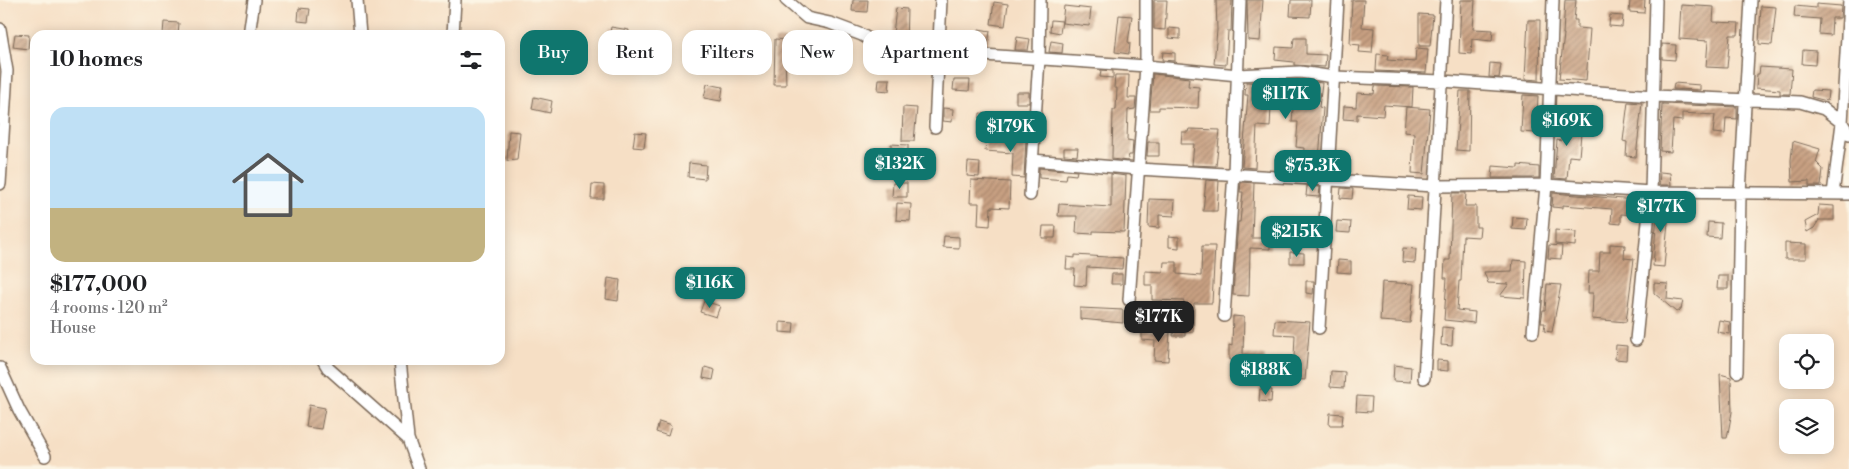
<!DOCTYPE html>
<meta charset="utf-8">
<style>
:root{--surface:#fff;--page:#f2f2f2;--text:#202124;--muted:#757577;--accent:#0f766e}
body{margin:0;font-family:"Libre Bodoni",serif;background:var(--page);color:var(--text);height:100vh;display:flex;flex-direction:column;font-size:19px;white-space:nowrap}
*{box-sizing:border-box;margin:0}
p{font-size:16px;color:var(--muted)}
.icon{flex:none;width:28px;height:28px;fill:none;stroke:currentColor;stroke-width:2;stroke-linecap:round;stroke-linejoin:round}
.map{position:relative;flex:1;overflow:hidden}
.details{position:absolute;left:30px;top:30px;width:475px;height:335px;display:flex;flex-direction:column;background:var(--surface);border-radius:15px;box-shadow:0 2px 12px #0003}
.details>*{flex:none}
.top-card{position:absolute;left:520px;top:30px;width:475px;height:45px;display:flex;gap:10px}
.buttons{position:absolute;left:1779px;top:334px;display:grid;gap:10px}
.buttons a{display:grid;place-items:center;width:55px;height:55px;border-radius:10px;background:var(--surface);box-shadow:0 2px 12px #0003;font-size:25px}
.price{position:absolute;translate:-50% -42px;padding:0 11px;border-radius:10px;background:var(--accent);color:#fff;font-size:16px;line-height:32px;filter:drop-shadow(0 1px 2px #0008)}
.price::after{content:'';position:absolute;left:50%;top:30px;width:15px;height:11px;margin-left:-8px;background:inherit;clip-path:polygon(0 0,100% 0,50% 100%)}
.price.on{background:#222;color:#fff}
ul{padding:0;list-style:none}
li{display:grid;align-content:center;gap:10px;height:265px;padding:0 20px}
li span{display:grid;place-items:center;height:155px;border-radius:15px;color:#555}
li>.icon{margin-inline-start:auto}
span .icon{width:90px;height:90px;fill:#fffc;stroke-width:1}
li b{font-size:21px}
h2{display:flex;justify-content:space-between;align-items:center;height:60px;padding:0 20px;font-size:21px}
.tag{padding:0 18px;border-radius:15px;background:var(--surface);box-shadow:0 2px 12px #0003;font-size:18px;line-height:45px}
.tag.on{background:var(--accent);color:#fff}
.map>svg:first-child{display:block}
</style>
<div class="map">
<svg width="1849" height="469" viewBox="0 0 1849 469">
<defs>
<pattern id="building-hatch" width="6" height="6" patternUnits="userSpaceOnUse" patternTransform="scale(1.25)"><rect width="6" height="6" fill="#c8a082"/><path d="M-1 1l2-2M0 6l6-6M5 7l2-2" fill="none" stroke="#a4836a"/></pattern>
</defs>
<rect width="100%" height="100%" fill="#fcf5e5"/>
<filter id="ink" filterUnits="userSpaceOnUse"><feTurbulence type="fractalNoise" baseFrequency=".02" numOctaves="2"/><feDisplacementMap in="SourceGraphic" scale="10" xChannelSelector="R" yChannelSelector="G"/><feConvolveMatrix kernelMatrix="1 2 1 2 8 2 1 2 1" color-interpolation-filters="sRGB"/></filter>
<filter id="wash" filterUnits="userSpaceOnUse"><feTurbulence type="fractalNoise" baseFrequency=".0096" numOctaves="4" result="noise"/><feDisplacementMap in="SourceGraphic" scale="20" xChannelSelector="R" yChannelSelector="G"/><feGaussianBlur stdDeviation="1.12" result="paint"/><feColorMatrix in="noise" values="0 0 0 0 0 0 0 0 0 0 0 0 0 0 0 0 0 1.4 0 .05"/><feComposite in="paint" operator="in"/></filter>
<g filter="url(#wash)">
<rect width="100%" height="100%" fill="#f6dfc5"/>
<g id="blocks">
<!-- building -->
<path fill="url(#building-hatch)" d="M853,0H868L867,12L852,11Z
M1154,0H1167L1165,30L1154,29Z
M1216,0H1232L1231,31H1228L1226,65L1214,64L1217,30Z
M1247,0H1263L1260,41L1248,40Z
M1291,0H1311L1310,17L1290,16Z
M1352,0H1364L1362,27L1374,28L1372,53L1359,52L1360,45L1350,44Z
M1461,0H1475L1473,29L1493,30L1492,41L1472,39L1471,54L1459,53Z
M1565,0H1576L1574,20H1577V28L1590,29L1586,81L1559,79L1564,34H1563Z
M1630,0H1645L1644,13L1629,12Z
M994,2L1008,4L1005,26L991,24Z
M1816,4L1841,6L1840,18H1832L1831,35L1819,34L1820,19L1794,17L1795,6L1816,8Z
M1681,5L1714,7L1713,22L1739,23L1738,35H1730L1727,68L1706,67L1708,41L1679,39Z
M1064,6L1091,9L1089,26L1062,23Z
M1761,6L1776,7L1772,45L1759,44Z
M299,8L310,9L308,22L298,21Z
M896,8L907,9L906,45L892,43Z
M1419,14L1433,15L1430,46H1419Z
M1119,15L1132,16L1128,42L1130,43L1129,54L1115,52Z
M1610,15L1623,16L1622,27L1609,26Z
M1051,20L1062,21L1060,33L1050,31Z
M1528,20H1540L1539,80L1525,79Z
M164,22L179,23L178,35L163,34Z
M611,27L629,30L626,46L608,43Z
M1169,28L1180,29V39L1169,38Z
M979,29L990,31L988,46L976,44Z
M15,34L29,35L28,49L13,47Z
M1017,37L1030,39L1028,50H1015Z
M1294,38H1306V54L1326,55L1325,67L1294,65V62L1275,60L1276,47L1293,48Z
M775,39L788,40L785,55L786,85H774Z
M1051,41L1063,43L1062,53L1049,52Z
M715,44L728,45L726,63L713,62Z
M1662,44L1676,45L1675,60L1662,59Z
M1416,48L1428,49L1426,73L1376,71L1377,54L1388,55L1387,60L1415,62Z
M1803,50L1816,51L1815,65L1802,64Z
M1163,52L1175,53V61L1162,60Z
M1490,63L1501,64L1499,78L1489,77Z
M1760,67L1792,69L1790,94H1780V90L1756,88L1757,74H1759Z
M1101,70L1113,71V78L1100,77Z
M1153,74L1189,78L1188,86L1199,87L1198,108L1159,107V110H1150Z
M1115,75H1129L1128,98H1136L1135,109L1128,110L1127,140L1133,141L1132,155H1129L1127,161L1112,159V157L1113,110H1116L1117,88H1114Z
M879,79H890L889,91L878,90Z
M954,80H970L969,91L953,90Z
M1296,80L1322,83L1319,107L1323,108L1318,172L1303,170L1304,148L1296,147L1298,122H1292L1293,109L1271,107L1270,127L1257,126L1255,168L1242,167L1248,95H1245L1246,82L1264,83L1263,96L1294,98Z
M1674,83L1700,85V90L1673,89Z
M707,84L723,87L721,101L704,98Z
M1375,86L1413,87L1412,107L1384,105L1383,116L1357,114V120L1343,119L1344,106L1356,107L1357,93L1374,94Z
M1812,90L1828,91L1827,101L1811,97Z
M1460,91H1470L1469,151L1456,150Z
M1016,92H1029V103H1016Z
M1523,95L1538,96L1536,133L1521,132Z
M534,97L552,101L550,113L532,109Z
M1628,102L1642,103L1636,157L1626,156L1627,142L1623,141Z
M1662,104L1737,107V119L1726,118L1725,134L1713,133L1715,115L1682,113V121L1673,120L1671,152L1660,151Z
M903,107L917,108L914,141H902Z
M1406,107L1430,109L1424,174L1412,173L1414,133L1404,132Z
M943,108L953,109L952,122L943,121Z
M980,113L990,114L989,131H979Z
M1562,119L1582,121L1579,157L1569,156L1567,179L1554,178L1557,140L1561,141Z
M1189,129L1220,130L1216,166L1192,165L1194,144H1181L1182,132H1188Z
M509,131L520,132L517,160L507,161Z
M635,132L646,133L644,148L633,147Z
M1015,138L1026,139L1024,178L1012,177L1013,153L985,151L986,140L1015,141Z
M1793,141L1820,149L1816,162L1823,169L1821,186H1809V181L1792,182L1791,160Z
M1148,142H1159V156H1147Z
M891,144L908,145V156L891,155Z
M1064,148H1078L1077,156L1064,155Z
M968,162L980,163L979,177L967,176Z
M689,163L706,165L705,179L688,177Z
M1518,165L1539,167V178H1492L1493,166L1518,168Z
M1039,168L1077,171L1076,175L1067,174L1066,180L1039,178Z
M1660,172L1670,173L1671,185H1659Z
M1111,174L1126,176L1124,232L1093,231V234L1076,233L1077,216H1058L1059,204L1111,207Z
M971,180L1010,182L1009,208L991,207L990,226L978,225L979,203H970Z
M1206,180L1219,181L1217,211H1203Z
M1241,182L1254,183L1252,238H1270V249L1250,248L1249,296L1233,295L1238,222H1240L1243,192H1240Z
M893,183H907V197H892Z
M592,184L604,185V199H591Z
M1307,186L1320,187L1319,197L1306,196Z
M1341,188L1353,189L1352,199L1340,198Z
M1452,193H1466L1465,206H1476V227H1480L1479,237L1463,236L1461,281H1459L1457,310L1475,312L1474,323L1444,320L1447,278H1444L1445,260H1450Z
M1553,193L1635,200L1634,215L1621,214V224L1611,223L1612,209L1563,205V208L1552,207Z
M1408,196L1422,197L1421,210L1407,209Z
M1149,199L1175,200L1174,216L1159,215V228L1148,227Z
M1658,200H1670L1664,267L1653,266Z
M897,203L911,204L910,221L896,220Z
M1819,205L1834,206V220H1819L1814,228L1807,232L1805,222L1818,215Z
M1513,217L1527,218L1526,230L1512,229Z
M1290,219L1293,235L1274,239L1272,221Z
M1337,221L1351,222L1350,233L1336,232Z
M1708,222L1721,223L1720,238L1707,237Z
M1043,226H1056L1055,238H1042Z
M1555,230L1576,232L1575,246L1555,244Z
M944,236L959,237V248L943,247Z
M1169,236L1179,237V248L1169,247Z
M1785,243L1806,244V259H1785Z
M1610,244L1625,245L1624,258L1634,259L1626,322L1592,319L1593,293H1588L1589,271H1599L1600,252H1610Z
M1549,245L1562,246L1561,259L1548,258Z
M1202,246H1215L1212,303H1194L1193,332H1185V336H1173L1174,324L1183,325L1184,301L1152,300V285H1145V271L1163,272L1164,262H1177V274L1201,276Z
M1403,248L1416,249L1415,263L1402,262Z
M1290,252L1304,253V263H1290Z
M1075,255L1123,258L1122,269L1087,267L1086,286L1074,285L1075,269H1066L1067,257L1075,258Z
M1338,260L1351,261V273L1337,272Z
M1513,260L1526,261L1525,298L1500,296L1509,284L1488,283L1484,272L1512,271Z
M1112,274H1122V284H1111Z
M1718,276H1728V289H1717Z
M608,278L620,280L618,301L606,299Z
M1306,281H1314L1313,294L1306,293Z
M1382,282L1414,284L1410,323L1380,321Z
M1654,283L1668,284L1667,299L1683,301L1681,309L1676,312L1654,293Z
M1547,284L1561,285L1552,332L1544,331L1545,323H1541L1543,310H1545Z
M704,301L720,306L716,317L700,312Z
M1080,308L1123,310V323L1080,319Z
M1233,316L1244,317L1243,354L1265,355L1264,365L1246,364L1245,380H1234L1235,360H1229V345L1232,346Z
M1275,320L1310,322L1305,380L1293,379L1295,335L1274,334Z
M1719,320L1730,322L1729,334L1717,332Z
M780,322L794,323L793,333L780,332Z
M1442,327L1453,328L1452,346L1441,345Z
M1142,330L1170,332L1168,361L1154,360L1155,341L1142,340Z
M1616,345L1627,346L1626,360L1615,359Z
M1437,360L1448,361V371L1437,370Z
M1394,365L1411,367L1410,382L1393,381Z
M705,367L715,370L713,380L703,378Z
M1331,371L1345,372L1344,388L1330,387Z
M1720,374L1731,377L1732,412L1727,438H1723Z
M1260,389L1272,390L1271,402L1259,401Z
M1357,396L1372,397L1371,412L1356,411Z
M309,405L325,408L321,429L306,427Z
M1330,413L1343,414L1342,425H1329Z
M659,422L671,426L668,436L656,432Z"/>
</g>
</g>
<g filter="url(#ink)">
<use href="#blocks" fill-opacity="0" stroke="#7c6958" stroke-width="1"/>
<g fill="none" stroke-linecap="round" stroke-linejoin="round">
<defs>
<path id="minor" d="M357,0L360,35
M786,0L807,18L830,23L862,35L885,49L900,53L939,52L1146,66L1238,75L1300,72L1334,77L1442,81L1654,96L1800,102L1824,109L1842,123L1849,134
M0,29L7,71L0,184
M249,35L254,0
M453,35L455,0
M935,127L941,0
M1032,160L1138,169L1435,186L1546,185L1651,192L1849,194
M1833,194L1842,123L1849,1
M1030,195L1039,59L1040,0
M1129,300L1146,66V0
M1224,316L1234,173L1240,0
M1319,328L1338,0
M1533,332L1546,185L1553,0
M1636,340L1651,192L1656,0
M323,360L328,368L408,439
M400,360L408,439L419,469
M0,368L19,410L45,456
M1737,372L1740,193L1751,0
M1424,378L1446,0"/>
</defs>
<!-- minor casing -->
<use href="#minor" stroke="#7c6958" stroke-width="14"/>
<!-- minor -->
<use href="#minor" stroke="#fff" stroke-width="11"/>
</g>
</g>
</svg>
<div class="buttons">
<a><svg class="icon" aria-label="locate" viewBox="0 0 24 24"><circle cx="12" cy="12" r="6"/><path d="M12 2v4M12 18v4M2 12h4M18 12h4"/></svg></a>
<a><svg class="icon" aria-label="layers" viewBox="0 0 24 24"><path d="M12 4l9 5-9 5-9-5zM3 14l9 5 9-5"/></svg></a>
</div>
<b class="price" style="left:1286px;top:120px">$117K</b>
<b class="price" style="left:1567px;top:147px">$169K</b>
<b class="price" style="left:1011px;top:153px">$179K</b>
<b class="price" style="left:900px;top:190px">$132K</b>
<b class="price" style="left:1313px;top:192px">$75.3K</b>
<b class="price" style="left:1661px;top:233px">$177K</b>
<b class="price" style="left:1297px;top:258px">$215K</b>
<b class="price" style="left:710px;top:309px">$116K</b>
<b class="price on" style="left:1159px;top:343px">$177K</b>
<b class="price" style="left:1266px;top:396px">$188K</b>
<div class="top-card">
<a class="tag on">Buy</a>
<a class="tag">Rent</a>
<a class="tag">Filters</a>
<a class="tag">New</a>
<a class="tag">Apartment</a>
</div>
<section class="details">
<h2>10 homes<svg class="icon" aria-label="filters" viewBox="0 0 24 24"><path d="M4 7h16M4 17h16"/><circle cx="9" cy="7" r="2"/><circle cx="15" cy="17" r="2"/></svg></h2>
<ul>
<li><span style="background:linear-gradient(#bfe0f5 65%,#c2b280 0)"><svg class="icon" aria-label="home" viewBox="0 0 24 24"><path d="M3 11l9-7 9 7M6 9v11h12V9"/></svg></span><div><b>$177,000</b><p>4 rooms · 120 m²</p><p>House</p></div></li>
</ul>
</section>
</div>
